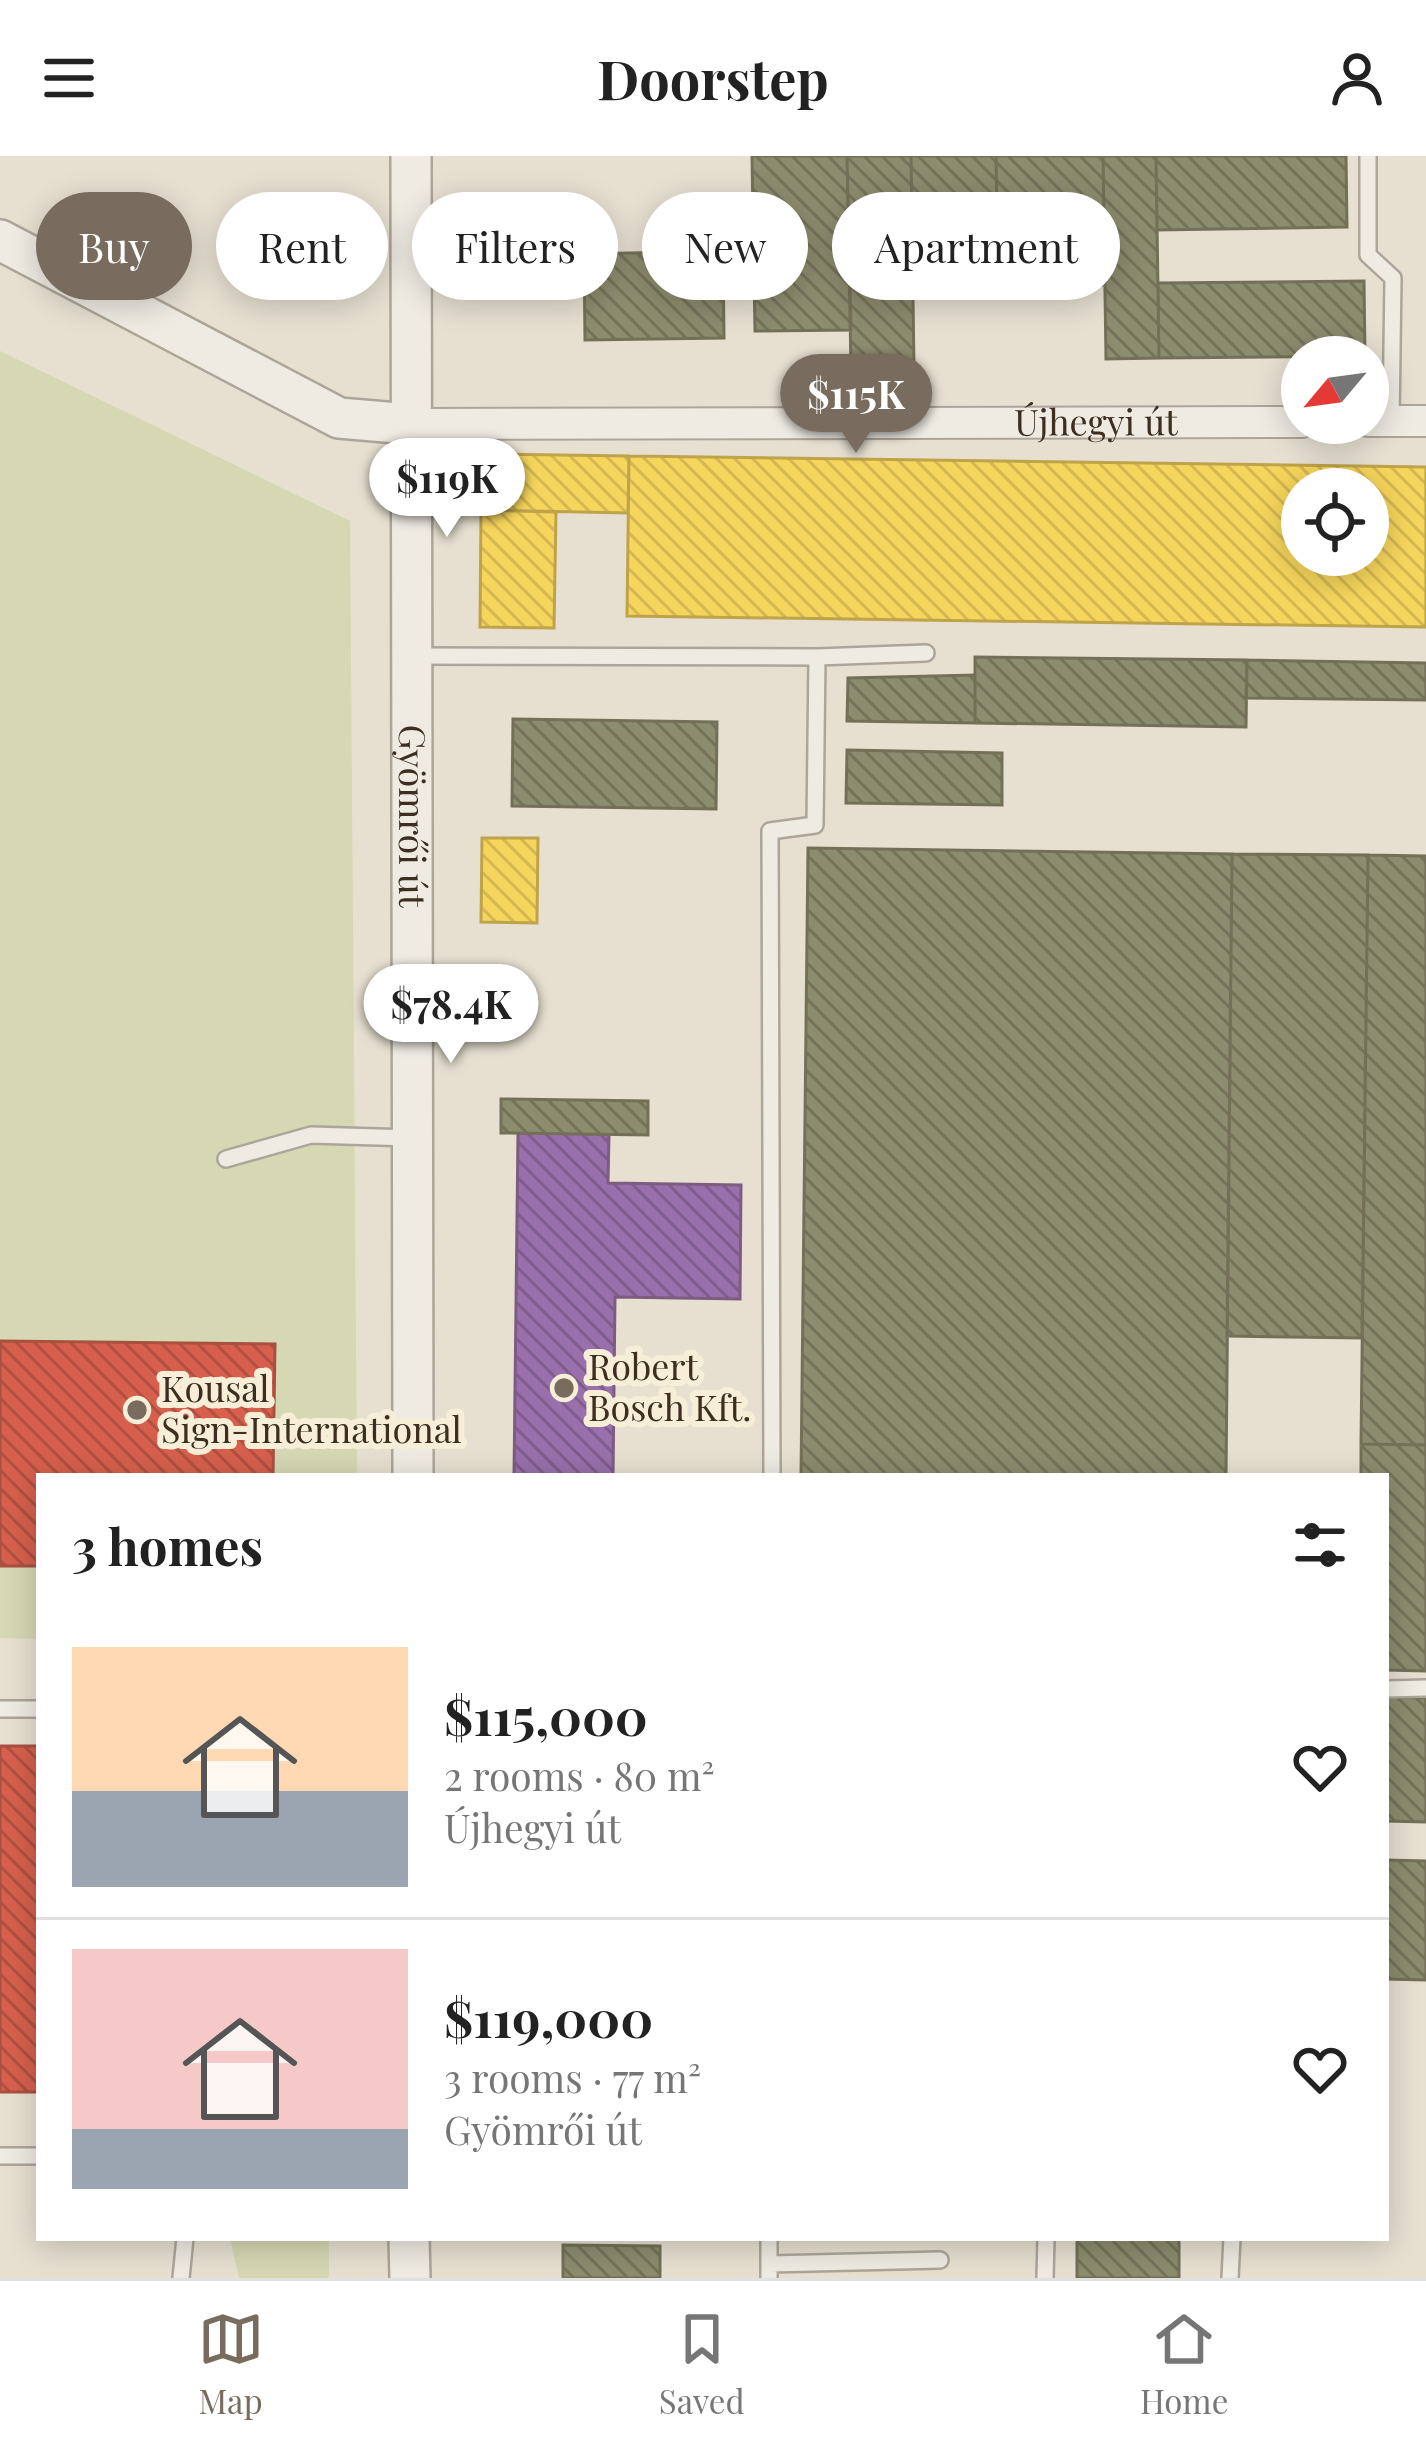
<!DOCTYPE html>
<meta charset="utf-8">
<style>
:root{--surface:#fff;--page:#f2f2f2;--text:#222;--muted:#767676;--line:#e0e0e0;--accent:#786c5e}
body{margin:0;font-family:"Playfair Display",serif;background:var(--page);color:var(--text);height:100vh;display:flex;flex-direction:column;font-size:45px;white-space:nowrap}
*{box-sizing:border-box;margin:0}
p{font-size:39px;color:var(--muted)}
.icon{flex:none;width:66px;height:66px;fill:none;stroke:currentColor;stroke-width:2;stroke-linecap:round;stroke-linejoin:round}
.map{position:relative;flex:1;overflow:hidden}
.panel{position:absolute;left:36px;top:1317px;width:1353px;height:768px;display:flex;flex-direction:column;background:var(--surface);border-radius:0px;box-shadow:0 6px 30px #0003}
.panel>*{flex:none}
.banner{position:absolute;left:36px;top:36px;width:1356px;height:108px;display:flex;gap:24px}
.needle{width:78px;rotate:241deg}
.buttons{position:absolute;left:1281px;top:180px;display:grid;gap:24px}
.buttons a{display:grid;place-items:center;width:108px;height:108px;border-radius:50%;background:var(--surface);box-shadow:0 6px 30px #0003;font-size:60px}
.price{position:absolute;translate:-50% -102px;padding:0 27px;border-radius:42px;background:#fff;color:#222;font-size:39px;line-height:78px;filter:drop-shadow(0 3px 6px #0008)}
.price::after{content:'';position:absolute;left:50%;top:72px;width:36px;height:27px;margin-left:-18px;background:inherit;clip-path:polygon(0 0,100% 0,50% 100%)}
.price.selected{background:var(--accent);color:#fff}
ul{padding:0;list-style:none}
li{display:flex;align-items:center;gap:36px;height:300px;padding:0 36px}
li+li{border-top:3px solid var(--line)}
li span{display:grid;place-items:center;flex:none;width:336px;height:240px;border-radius:0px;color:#555}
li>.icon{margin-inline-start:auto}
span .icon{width:144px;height:144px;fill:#fffc;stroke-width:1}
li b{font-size:51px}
h2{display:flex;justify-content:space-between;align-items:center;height:144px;padding:0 36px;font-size:51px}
.tag{padding:0 42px;border-radius:54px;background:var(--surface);box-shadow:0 6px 30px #0003;font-size:42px;line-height:108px}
.tag.selected{background:var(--accent);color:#fff}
header{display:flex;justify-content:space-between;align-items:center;height:156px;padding:0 36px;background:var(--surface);font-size:54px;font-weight:700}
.menu{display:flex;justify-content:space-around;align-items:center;height:168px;border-top:3px solid var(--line);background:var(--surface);font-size:33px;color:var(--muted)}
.menu a{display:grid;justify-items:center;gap:6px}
.menu .selected{color:var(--accent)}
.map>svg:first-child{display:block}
</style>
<header><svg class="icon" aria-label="menu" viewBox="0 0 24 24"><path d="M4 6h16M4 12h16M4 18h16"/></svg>Doorstep<svg class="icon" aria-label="person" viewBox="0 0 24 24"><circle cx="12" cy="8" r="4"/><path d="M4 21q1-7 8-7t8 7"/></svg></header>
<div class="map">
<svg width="1426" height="2122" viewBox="0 0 1426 2122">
<defs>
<pattern id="homes-back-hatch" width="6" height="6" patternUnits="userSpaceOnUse" patternTransform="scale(3)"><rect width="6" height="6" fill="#f6d55c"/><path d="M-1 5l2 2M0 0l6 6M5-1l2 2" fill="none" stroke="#d4b750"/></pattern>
<pattern id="shops-back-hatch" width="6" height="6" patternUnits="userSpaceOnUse" patternTransform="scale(3)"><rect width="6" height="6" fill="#d6604d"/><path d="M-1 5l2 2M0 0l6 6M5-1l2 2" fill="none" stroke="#af5040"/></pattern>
<pattern id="offices-back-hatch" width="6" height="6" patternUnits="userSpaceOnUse" patternTransform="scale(3)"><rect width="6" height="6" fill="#9970ab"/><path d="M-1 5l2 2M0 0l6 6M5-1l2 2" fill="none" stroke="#7e5c8b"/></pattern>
<pattern id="industry-back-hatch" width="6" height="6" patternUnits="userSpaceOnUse" patternTransform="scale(3)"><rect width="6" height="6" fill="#8c8c6e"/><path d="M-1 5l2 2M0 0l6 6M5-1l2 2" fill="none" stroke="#74735a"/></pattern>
</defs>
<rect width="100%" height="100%" fill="#e7e0d1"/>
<!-- grass -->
<path fill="#d6d7b3" d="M0,195L350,365L357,1320H39V1483L0,1482Z
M230,2082H329V2122H239Z"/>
<!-- homes -->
<path fill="url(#homes-back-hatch)" stroke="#bea34a" stroke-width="3" fill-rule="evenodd" d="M482,298L629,300L628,357L481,354Z
M629,300L1426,311V471L627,460ZM1302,333H1368V399H1302Z
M481,354L556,356L554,472L480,471Z
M482,682H538L537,767L481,766Z"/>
<!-- shops -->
<path fill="url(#shops-back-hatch)" stroke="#a85140" stroke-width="3" d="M0,1185L275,1188L273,1320H39V1410H0Z
M0,1590H39V1936H0Z"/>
<!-- offices -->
<path fill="url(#offices-back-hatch)" stroke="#7d5c81" stroke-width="3" d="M518,977L609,978L608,1027L741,1029L740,1143L615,1141L613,1320H514Z"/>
<!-- industry -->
<path fill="url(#industry-back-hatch)" stroke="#747057" stroke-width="3" d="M752,0H847L851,174L755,175Z
M847,0H911L914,212L851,213Z
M911,0H996L998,112L913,114Z
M996,0H1103L1105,129L998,130Z
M1103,0H1156L1159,202L1106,203Z
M1156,0H1346L1347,71L1157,74Z
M723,95L724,182L585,184L584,98Z
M1364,125L1365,200L1159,202L1158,127Z
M975,501L1247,504L1246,571L975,567Z
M1247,504L1426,507V544L1246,542Z
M975,519V567L847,565L848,522Z
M513,563L717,566L716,653L512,650Z
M847,594L1002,597V649L846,647Z
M808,692L1232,698L1226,1320H801Z
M1232,698L1368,699L1362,1182L1227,1180Z
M1368,699L1426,700V1289L1361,1288Z
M501,943L648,945V979L501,977Z
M1361,1288L1426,1289V1515L1386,1514V1320H1361Z
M1386,1541L1426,1542V1666L1386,1665Z
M1386,1704L1426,1705V1824L1386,1823Z
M1077,2082H1179V2122H1077Z
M563,2089L660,2090V2122H563Z"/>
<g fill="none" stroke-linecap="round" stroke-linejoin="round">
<defs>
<path id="service" d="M1368,0V99L1393,122L1391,265
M414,500L817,501L926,497
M226,1003L311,979L411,982
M772,1320L770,675L815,669L817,501
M1386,1533L1426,1532
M0,1553H39
M0,2000H39
M769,2108L940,2104
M181,2122L185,2082
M769,2122V2082
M1045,2122L1046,2082
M1230,2122L1232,2082"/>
<g id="minor">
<path d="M1368,265H1426"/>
<path id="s1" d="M409,268L1302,266"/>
</g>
<g id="tertiary">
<path id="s2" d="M411,0L413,1320"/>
<path d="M0,84L339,262L409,268"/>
<path d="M409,2082L410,2122"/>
</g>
</defs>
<!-- service casing -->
<use href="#service" stroke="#ada599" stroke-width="20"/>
<!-- minor casing -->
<use href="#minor" stroke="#ada599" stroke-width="34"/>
<!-- tertiary casing -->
<use href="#tertiary" stroke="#ada599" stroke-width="44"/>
<!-- service -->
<use href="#service" stroke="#efebe3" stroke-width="15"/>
<!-- minor -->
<use href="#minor" stroke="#efebe3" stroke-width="30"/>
<!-- tertiary -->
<use href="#tertiary" stroke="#efebe3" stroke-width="39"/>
</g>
<!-- markers -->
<g fill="#786c5e" stroke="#f7eed8" stroke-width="4.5">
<circle cx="564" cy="1232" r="12"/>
<circle cx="137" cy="1254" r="12"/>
</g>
<g text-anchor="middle" stroke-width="12" stroke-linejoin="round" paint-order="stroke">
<!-- street labels -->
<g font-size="36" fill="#3d2e20" stroke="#f7eed8">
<text dy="13" stroke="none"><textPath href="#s1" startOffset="687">Újhegyi út</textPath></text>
<text dy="13" stroke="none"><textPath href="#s2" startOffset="660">Gyömrői út</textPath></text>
</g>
<!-- poi labels -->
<g font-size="36" fill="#3d2e20" stroke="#f7eed8" text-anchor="start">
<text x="588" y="1224">Robert<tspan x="588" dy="41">Bosch Kft.</tspan></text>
<text x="161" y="1246">Kousal<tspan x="161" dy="41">Sign-International</tspan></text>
</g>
</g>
</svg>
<div class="buttons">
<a><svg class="needle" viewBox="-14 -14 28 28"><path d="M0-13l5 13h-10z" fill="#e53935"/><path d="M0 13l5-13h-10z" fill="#767676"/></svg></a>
<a><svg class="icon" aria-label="locate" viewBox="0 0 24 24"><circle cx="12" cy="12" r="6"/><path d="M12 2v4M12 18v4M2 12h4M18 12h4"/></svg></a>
</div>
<b class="price selected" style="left:856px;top:300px">$115K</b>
<b class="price" style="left:447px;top:384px">$119K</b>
<b class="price" style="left:451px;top:910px">$78.4K</b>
<div class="banner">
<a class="tag selected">Buy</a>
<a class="tag">Rent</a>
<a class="tag">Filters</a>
<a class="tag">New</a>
<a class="tag">Apartment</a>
</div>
<section class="panel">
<h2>3 homes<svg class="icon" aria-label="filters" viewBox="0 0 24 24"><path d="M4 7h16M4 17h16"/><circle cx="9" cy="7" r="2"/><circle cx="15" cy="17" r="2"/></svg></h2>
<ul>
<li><span style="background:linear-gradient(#ffd9b3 60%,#9aa5b1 0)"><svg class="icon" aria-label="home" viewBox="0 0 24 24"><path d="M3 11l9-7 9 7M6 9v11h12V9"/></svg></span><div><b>$115,000</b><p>2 rooms · 80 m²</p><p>Újhegyi út</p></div><svg class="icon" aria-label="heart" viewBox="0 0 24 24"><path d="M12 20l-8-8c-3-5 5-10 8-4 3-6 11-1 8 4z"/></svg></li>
<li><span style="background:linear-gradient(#f6c9c9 75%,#9aa5b1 0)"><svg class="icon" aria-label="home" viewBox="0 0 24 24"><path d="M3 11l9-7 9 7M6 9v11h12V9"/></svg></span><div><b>$119,000</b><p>3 rooms · 77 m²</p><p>Gyömrői út</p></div><svg class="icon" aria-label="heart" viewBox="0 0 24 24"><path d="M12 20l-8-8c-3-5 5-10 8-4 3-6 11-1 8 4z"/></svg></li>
</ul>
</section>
</div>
<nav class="menu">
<a class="selected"><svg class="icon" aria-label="map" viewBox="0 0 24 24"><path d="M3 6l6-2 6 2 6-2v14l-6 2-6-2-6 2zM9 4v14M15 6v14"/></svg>Map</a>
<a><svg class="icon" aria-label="saved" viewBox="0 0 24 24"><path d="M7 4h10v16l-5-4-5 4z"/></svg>Saved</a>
<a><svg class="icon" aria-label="home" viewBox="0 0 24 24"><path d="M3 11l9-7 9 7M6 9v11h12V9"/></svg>Home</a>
</nav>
